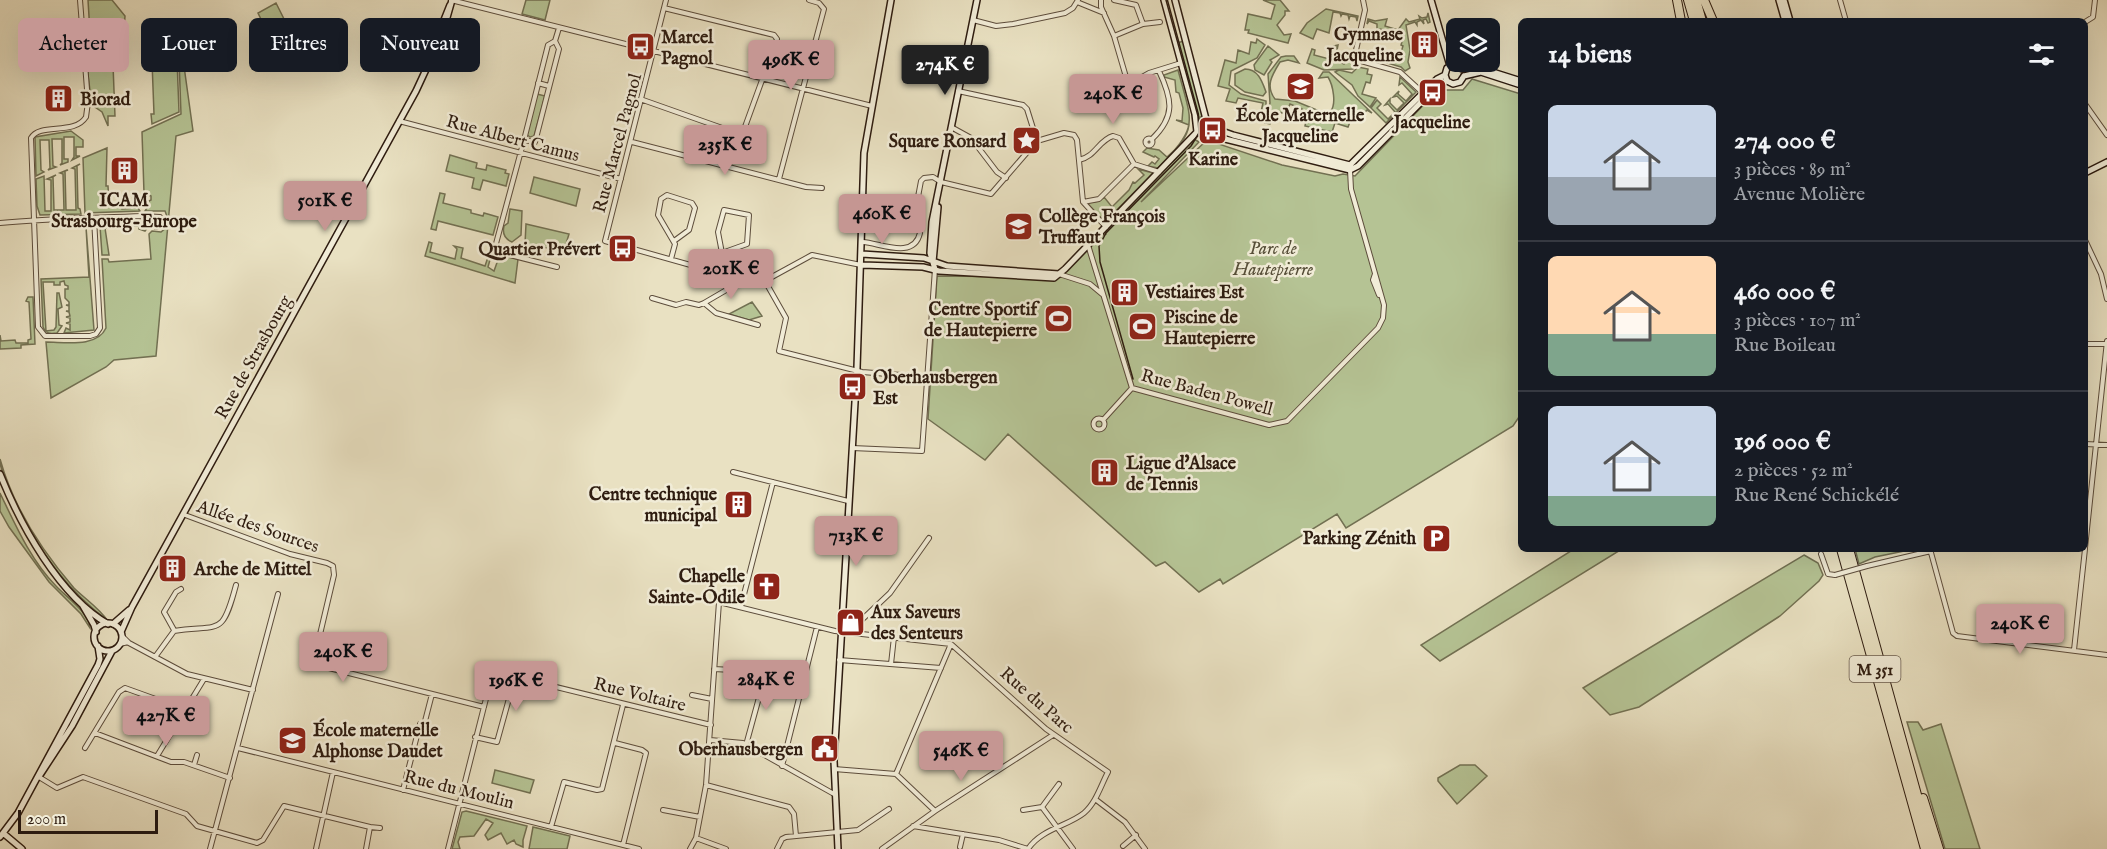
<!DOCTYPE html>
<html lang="fr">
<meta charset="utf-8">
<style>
:root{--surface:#171b24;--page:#20242c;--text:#f1f3f6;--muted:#9ea1a6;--line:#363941;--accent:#c59692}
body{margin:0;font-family:"IM FELL English",serif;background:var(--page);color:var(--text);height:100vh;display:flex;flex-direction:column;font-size:22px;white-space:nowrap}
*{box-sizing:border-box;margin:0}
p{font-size:20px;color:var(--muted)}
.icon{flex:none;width:33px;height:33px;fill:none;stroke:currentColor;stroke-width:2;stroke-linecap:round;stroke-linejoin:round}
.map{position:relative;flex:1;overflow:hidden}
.sheet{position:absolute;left:1518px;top:18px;width:570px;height:534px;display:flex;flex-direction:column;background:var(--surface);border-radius:9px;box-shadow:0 6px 24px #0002}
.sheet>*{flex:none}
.hud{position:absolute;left:18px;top:18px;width:570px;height:54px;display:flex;gap:12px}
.tools{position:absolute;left:1446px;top:18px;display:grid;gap:12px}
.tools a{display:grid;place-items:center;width:54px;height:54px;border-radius:9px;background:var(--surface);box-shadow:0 6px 24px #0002;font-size:30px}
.scale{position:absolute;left:18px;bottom:15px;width:140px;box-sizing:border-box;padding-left:6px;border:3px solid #2e1c10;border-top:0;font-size:16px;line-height:21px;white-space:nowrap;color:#2e1c10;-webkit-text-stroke:4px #f1ecd7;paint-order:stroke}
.price{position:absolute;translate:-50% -51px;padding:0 14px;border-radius:6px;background:var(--accent);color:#111;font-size:20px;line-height:39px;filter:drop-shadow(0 2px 3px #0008)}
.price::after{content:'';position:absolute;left:50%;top:36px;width:18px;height:14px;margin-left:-9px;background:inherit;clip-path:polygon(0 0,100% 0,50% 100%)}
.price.current{background:#222;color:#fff}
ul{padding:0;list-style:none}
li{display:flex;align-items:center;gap:18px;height:150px;padding:0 30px}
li+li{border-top:2px solid var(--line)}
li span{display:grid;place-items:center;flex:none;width:168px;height:120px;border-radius:9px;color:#555}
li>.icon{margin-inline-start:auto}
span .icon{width:72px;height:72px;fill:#fffc;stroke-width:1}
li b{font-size:26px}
h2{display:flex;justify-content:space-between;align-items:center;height:72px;padding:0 30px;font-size:26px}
.pill{padding:0 21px;border-radius:9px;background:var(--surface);box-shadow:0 6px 24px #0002;font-size:21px;line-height:54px}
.pill.current{background:var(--accent);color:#111}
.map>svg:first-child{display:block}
</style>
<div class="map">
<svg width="2107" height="849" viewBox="0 0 2107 849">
<rect width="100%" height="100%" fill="#e9e1c2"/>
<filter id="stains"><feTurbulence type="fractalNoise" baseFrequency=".00333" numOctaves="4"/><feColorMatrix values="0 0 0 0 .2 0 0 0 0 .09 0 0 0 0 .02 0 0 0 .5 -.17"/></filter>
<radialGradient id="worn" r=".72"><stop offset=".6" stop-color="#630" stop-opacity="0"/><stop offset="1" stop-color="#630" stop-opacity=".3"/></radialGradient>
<!-- green -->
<path fill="#b5c394" stroke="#727052" stroke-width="1.5" d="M88,0H112L125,16L124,30L102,39L103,47L98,53L91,49Z
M526,0H550L545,20L522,14Z
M1263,0H1280L1289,11H1285V15L1277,25L1284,35L1291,34L1288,43L1248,33L1249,30H1245L1248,14L1271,19L1275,5Z
M276,3L292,35L273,44L258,13Z
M1326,9L1358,16L1357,21L1356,17L1350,16L1349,19L1348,15L1342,14L1341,16L1340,13L1333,12L1329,33L1317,29L1313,39L1300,33L1307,23Z
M1428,13L1430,22L1428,23L1426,19L1423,20L1424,24L1421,20L1417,22V25L1415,22L1406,25L1410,50L1408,62L1410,68L1405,71L1401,67L1384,62L1386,55L1399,59L1403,46L1401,45L1403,38L1400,37L1401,34L1380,29L1377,32V24L1369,21L1367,24L1368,19L1375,21L1387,19L1385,26L1398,30L1406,19L1409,22L1420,19L1419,16L1422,18L1427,17Z
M322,20L329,36L307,45L300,30Z
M1257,39L1265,45L1257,58L1231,71L1229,85L1241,94L1266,101V113L1261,112L1263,103L1238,98L1236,103L1226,101L1230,89L1218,86L1225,60L1236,63L1238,50L1249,54L1251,42L1256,43Z
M1184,41L1205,116L1200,117L1201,123L1198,124L1177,43Z
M1338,45L1335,60L1344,64L1348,56L1354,65L1353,69L1324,70L1307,63L1312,49L1315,50L1314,55L1329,59L1331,56H1335L1337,49L1334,46Z
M1268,46L1279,55L1270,60L1272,62L1264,75L1255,70L1254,65Z
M1286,56H1294L1299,63L1288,60L1280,62C1272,75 1265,86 1275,99L1295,101L1324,113L1330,112C1337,105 1333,85 1328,77L1319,78L1323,72H1329L1372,113L1367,110L1359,119L1352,117L1348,127L1335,123L1332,132L1305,126L1306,121L1299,120L1302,109L1290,104L1286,114L1275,111L1270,124L1265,123L1270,103L1268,74L1281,57Z
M177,59L179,112L152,124L151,114H154L152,61Z
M179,59H183L193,131L176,136L156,356L114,360L106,367L51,398L46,342C65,342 97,348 106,328L102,259H108L109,262L151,259L149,234L152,231L161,232L167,227L168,219L165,211H145L147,208L145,203L151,200V196L144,193L142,132L181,114Z
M96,65L97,68L98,65H113L115,116H108V126L102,112L95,107L94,99H91L87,66Z
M1358,67L1368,69L1367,74L1372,75L1370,83L1366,82L1362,94L1376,98L1370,107L1358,96L1352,85L1335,72L1339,70L1352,73Z
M1245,69C1258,69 1262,81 1266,92L1263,96L1245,92L1235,85V74Z
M1178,70C1193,126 1199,125 1158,168L1148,166L1152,162L1155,164L1159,159L1155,156L1154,157L1143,152L1147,148L1159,150L1167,157C1177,148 1187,139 1189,125L1176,120L1182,121L1183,108L1179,93L1176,92L1175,80L1164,77V75Z
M1400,77L1416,92L1386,123L1371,108L1377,100L1381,104L1377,108L1388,119L1395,112L1388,104L1385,105L1390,99V103L1397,110L1404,103L1397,96L1393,97L1399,91L1398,94L1406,101L1412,94L1402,83L1399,85Z
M1472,79L1521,94V419L1519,417L1513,426L1346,528L1337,514L1223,584L1220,579L1199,592L1165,562L1156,566L1008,434L985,460L928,419L937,276L1060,277L1101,236L1106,234L1105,232L1194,139L1199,142L1141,202L1207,140L1282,165L1335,176L1343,174L1355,176L1438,90H1463Z
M537,94L545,96L534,136L530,137L526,134Z
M71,131L83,140V147H76V156H80L72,160L74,157V137H64V159H68V162L60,165L62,163V139H52L53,166L56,167L48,170L50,168L49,140H40L41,170L44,172L36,176L35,137Z
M107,148L106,186H108L109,204H122V209L138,208L140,211L85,213L83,158Z
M450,155L477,163L476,168L486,170L487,165L506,170L505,173L509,174L506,186L483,180L480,190L472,188L474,178L446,171Z
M80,164L77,166L78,208L80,209L81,214L40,215L37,206L36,179L44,176L45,211H51V180L47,179L56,175L53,177L54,210H64L63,174L60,173L67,170H68L65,171L66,210H76L75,169L72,168Z
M1138,169L1153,173L1108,219L1103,220L1087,203L1099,201L1104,197L1112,207L1129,190L1133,182L1135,183L1144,175Z
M534,177L580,189L576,206L530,193Z
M440,193L445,194L443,203L471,210V213L483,216L484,213L498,217L493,235L438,221L436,230L431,229Z
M510,209L522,211L521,235L512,242C505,239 502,234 504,226L508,223Z
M142,223L148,227L145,231L139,229V226L105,228L109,255H102L100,226L102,224Z
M526,224L569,234L563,254L558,253L559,250L525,244Z
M86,227L94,330L64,333L66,328L70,330V324L66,323L70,322V318L66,317L70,316L69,312L66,311H69V306L66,305H69V302L65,298V289H68V286L65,285L64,281L60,282V285H54V282H43L46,331L54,330L56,327L57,293H59L62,307L58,309L59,325L62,326L57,333C50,334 46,334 43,327L41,279L89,277Z
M429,242L432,243L430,252L455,259L457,249L454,246L463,248L461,258L485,266L488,257L491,256L488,267L494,271L499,257L494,255L495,253L518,259L515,283L425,256Z
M28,297H33L35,344L21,345V348L0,349V335L1,341L15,340L16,343H28V340L31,339L29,302L26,301Z
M752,302L762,316L749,320L729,314Z
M0,459C13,506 42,551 74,588C84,598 100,609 107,620C64,588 33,542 12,494C7,483 0,471 0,459Z
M0,493C15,524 31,561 56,586C66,597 90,613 90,628L81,614L49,582L9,527L0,511Z
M1570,549H1622L1440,661L1421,645L1571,551Z
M1855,549H1914L1875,557L1859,564Z
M1804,555L1818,563L1823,575L1819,581L1780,616L1639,707L1610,715L1583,688Z
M1907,722H1918L1923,730L1941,724L1980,849H1945Z
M1460,765H1475L1487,776L1457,804L1438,781V778Z
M495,770L534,780L530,793L492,783Z
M466,811L527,826L523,840V847L516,844L514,840L507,844L501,833L488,840L485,835L493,823L486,819L474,836L460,837L458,842L460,849H452L462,812Z
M533,827L570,836L567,849H529Z"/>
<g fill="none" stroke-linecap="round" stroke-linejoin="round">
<defs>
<path id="street" d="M80,0L88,102L86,117C74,136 40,122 31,138L38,327L45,336H90L96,334L100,328L94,218
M451,0L872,106
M666,0L605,241L751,282L770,278L812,255L861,265
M1101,0V7L1114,36
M1114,0L1136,5L1143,24
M1363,0L1365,10L1354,59L1400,72L1424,94
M1840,0L1846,21
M1077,2L1104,13
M973,20L996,26L1013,24L1065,13L1073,8L1078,0
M1160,22L1143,24L1114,36L1126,77L1133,82L1149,73L1181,63
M2085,22L2093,17L2095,0
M555,41L559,49L535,142L524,140L548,45L555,41L559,28
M538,83L549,86
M958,91L1023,105L1027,109L1037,141
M643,100L742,135L777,39L774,35L664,8
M2085,104L2107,135
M399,121L621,179
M951,127L971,138L997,172L1006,178
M1145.5 142a3.5 3.5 0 1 1 7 0a3.5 3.5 0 1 1-7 0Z
M1152,139C1176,116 1172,99 1159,71
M524,140L494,251L557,267
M632,142L806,187L822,188
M1079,160C1095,157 1099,140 1113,136L1119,138L1134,164L1159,172
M779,179L824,9L819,3L809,0
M1083,202L1099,199L1134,164
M0,223C47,218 95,218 142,216L160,217L162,224L156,227L142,216
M2085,240L2101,274L2107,299
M863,242C880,243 914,260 920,233L914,218L921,181L924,178L933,177L941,182L991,194L1037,141L1064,133L1074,135L1077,140L1083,202L1106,227
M1088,245L1132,388L1269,425L1287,421L1378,328L1383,318L1384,305L1351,189L1350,170
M671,259L675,244L658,215L661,199L667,195L692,203L695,208L689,230L674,241
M716,272L722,253L747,244L749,215L724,210L718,232L722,253
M1059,274L1090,284L1102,294
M1375,274L1373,280L1379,295
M765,281L786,318L779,351L862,372L927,377
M652,298L676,305L686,302L699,305L704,303L716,313L758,325
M704,303L728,289L733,278
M2085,344H2107
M1093.5 424a5.5 5.5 0 1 1 11 0a5.5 5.5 0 1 1-11 0Z
M1103,420L1132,388
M2085,444L2107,445
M852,448L922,451L935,269
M733,472L848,501
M185,515L290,554L327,563L333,566L334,575L313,664L484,707
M2085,548L2107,341
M1930,549L1953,633L1957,636L2107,655
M1821,554L1828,574L1835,575
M1867,566L1931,551
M741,606L773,482
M174,630L164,612L176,592L181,589
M850,631L890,593L929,538
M122,636L129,643L187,674L253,690
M120,644L128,642
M2074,650L2085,549
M155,657L174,631C220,624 222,638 236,585
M839,660L941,668
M891,664L894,637
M714,669L804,674
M692,695L712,699
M188,707L197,713
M95,733L171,762H184L230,778
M475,737L497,742L515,677
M710,740L743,743L834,794
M615,743L642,750L646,753L623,845
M746,745L766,672
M85,748L119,692L125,688L186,710
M238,748L639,849
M157,756L204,679
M194,765L197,755
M782,766L817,627
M834,769L896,774L935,811
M896,774L951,644
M39,777L57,788L83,777L186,814L197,826L257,843L263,840L284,806L370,827
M706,785L789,807L794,814L796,836
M403,790L420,724L424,725L432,694
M1095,799L1125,822L1145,849
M1042,807L1059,784
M663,810L700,817
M1023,810L1042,807L1073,849
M551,827L564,782L597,790L602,789L623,705
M696,838L726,849
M1123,846L1136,835
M960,847L963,834
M210,849L278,594
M316,849L333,772
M366,849L370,827L380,828
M448,849L492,675L495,672L711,725
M690,849L696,838L706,785L719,602L835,631L951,644L1046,729L1108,772C1101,785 1096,803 1084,813C1068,826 1041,829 1028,849L999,840L913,826
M777,849L782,839L786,837L858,830L889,809
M882,849L935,811L1053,735"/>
<path id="secondary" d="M1164,0L1195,114L1197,132
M1175,0L1207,123
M1431,0L1450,66
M1779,0L1785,21
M1784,0L1790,21
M440,30L450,5
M1464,76L1460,82L1453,84L1447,81L1445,75L1447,68L1454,65L1462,69H1483L1521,81
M1464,76L1481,72L1521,85
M1207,120L1208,126L1233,135L1350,165L1437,79L1445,75
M1197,132L1350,170L1358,166L1439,84L1447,81
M2085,173L2107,162
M862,254L924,258L947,266L1059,274
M933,262L938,207
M862,265L923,267L939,271L1054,278L1065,269L1197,132
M935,269L930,253L932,222L977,0
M0,474C20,524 59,596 108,624
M83,606L94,625L96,632
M94 637a14 14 0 1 1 28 0a14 14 0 1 1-28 0Z
M113,624L129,610
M121,632L132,607L416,91L442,35L452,0
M40,775L72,726L112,651
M3,833L22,849
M0,837L18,813L98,665L100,659L98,646
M838,849L834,761L857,368L864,153L891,0"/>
<path id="highway" d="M1677,0L1681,21
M1688,0L1694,21
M1696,0L1702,21
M1704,0L1713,21
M1841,549L1925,849
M1849,549L1932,849
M1923,798L1939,849"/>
</defs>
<!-- street casing -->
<use href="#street" stroke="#5d4d3c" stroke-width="6"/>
<!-- secondary casing -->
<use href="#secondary" stroke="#2e1c10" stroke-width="8"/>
<!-- highway casing -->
<use href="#highway" stroke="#2e1c10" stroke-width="10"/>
<!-- street -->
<use href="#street" stroke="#f1ecd7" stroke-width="4"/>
<!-- secondary -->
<use href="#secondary" stroke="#f1ecd7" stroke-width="5"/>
<!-- highway -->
<use href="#highway" stroke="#e9e1c2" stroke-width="8"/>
<!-- tram -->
<path stroke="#2e1c10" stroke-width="1.5" d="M1133,379L1100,262L1099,246L1106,233L1191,146L1199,133L1198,116L1166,0"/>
<defs>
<path id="street-bridge" d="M1835,575L1867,566"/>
</defs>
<!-- street-bridge casing -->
<use href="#street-bridge" stroke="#5d4d3c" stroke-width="6" stroke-linecap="butt"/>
<!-- street-bridge -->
<use href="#street-bridge" stroke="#f1ecd7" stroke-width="4"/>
</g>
<!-- icons -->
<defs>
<symbol id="building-square" viewBox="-11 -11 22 22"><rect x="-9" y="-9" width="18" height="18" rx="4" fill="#8f2418" stroke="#f1ecd7"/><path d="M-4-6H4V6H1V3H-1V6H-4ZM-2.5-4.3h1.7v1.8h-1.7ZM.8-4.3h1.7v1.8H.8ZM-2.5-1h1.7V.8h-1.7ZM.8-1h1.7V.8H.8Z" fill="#fff"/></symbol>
<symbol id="bus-square" viewBox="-11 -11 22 22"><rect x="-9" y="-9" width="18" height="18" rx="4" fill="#8f2418" stroke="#f1ecd7"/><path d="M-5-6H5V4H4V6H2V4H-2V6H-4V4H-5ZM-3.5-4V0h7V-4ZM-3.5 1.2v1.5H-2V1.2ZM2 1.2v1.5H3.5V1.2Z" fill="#fff"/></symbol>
<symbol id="school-square" viewBox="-11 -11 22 22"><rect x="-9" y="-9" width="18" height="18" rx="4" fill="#8f2418" stroke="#f1ecd7"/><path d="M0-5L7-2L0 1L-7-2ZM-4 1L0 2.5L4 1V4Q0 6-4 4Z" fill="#fff"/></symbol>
<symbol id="sight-square" viewBox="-11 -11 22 22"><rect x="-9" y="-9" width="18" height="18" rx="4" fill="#8f2418" stroke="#f1ecd7"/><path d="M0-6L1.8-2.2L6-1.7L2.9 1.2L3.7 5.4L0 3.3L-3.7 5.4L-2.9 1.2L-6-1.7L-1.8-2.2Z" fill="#fff"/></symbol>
<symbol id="stadium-square" viewBox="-11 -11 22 22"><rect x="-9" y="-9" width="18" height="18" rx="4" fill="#8f2418" stroke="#f1ecd7"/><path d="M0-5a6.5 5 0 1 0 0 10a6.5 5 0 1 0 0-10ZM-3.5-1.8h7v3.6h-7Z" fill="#fff"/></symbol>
<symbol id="parking-square" viewBox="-11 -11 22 22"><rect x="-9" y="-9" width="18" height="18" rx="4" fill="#8f2418" stroke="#f1ecd7"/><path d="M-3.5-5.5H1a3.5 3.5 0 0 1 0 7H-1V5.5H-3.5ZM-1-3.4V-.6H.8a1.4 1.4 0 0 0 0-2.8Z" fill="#fff"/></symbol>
<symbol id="church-square" viewBox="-11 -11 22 22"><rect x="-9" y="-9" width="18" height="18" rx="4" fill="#8f2418" stroke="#f1ecd7"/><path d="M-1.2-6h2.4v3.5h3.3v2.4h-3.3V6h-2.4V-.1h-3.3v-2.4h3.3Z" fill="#fff"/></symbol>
<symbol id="shop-square" viewBox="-11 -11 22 22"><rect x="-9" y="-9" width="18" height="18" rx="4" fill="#8f2418" stroke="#f1ecd7"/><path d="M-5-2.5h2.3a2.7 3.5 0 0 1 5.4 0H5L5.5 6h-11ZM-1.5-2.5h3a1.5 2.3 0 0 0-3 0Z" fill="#fff"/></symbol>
<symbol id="civic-square" viewBox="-11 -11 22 22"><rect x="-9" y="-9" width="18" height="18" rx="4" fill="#8f2418" stroke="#f1ecd7"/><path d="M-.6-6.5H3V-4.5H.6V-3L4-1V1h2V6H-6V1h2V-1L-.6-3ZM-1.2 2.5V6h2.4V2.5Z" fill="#fff"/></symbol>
</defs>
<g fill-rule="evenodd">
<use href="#building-square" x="1408" y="28" width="33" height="33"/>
<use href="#bus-square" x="624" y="30" width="33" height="33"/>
<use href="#school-square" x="1284" y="70" width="33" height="33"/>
<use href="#bus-square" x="1416" y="76" width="33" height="33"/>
<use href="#building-square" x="42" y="82" width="33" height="33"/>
<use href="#bus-square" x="1196" y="114" width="33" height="33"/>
<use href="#sight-square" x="1010" y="124" width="33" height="33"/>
<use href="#building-square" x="108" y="154" width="33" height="33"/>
<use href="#school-square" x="1002" y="210" width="33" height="33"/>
<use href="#bus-square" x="606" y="232" width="33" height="33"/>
<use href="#building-square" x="1108" y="276" width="33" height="33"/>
<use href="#stadium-square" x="1042" y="302" width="33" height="33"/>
<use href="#stadium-square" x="1126" y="310" width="33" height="33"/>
<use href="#bus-square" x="836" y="370" width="33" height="33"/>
<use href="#building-square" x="1088" y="456" width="33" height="33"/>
<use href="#building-square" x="722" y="488" width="33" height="33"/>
<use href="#parking-square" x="1420" y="522" width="33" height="33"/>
<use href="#building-square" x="156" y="552" width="33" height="33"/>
<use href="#church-square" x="750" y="570" width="33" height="33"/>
<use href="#shop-square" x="834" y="606" width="33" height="33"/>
<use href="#school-square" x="276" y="724" width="33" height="33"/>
<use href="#civic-square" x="808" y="732" width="33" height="33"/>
</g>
<g text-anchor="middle" stroke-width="5" stroke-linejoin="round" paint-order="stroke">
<!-- shield labels -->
<rect fill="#f1ecd7" stroke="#685a4c" stroke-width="1.5" x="1849.5" y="656" width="51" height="26" rx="4.5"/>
<g font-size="16" font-weight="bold" fill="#2e1c10">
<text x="1875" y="675">M 351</text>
</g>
<!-- poi labels -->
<g font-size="18" font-weight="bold" fill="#2e1c10" stroke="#f1ecd7" text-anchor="start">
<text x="1403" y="40" text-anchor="end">Gymnase<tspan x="1403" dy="21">Jacqueline</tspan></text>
<text x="661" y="43">Marcel<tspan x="661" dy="21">Pagnol</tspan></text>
<text x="80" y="105">Biorad</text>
<text x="1300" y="121" text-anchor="middle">École Maternelle<tspan x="1300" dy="21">Jacqueline</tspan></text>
<text x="1432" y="128" text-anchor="middle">Jacqueline</text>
<text x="1006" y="147" text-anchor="end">Square Ronsard</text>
<text x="1213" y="165" text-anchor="middle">Karine</text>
<text x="124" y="206" text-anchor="middle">ICAM<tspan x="124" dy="21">Strasbourg-Europe</tspan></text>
<text x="1039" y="222">Collège François<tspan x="1039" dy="21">Truffaut</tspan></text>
<text x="601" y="255" text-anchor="end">Quartier Prévert</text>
<text x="1145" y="298">Vestiaires Est</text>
<text x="1037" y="315" text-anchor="end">Centre Sportif<tspan x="1037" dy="21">de Hautepierre</tspan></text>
<text x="1164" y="323">Piscine de<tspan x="1164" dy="21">Hautepierre</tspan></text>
<text x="873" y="383">Oberhausbergen<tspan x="873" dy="21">Est</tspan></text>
<text x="1126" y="469">Ligue d'Alsace<tspan x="1126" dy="21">de Tennis</tspan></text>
<text x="717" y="500" text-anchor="end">Centre technique<tspan x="717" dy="21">municipal</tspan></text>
<text x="1416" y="544" text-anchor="end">Parking Zénith</text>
<text x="194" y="575">Arche de Mittel</text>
<text x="745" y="582" text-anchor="end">Chapelle<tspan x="745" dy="21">Sainte-Odile</tspan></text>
<text x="871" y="618">Aux Saveurs<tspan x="871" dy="21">des Senteurs</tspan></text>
<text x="313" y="736">École maternelle<tspan x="313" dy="21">Alphonse Daudet</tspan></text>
<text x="803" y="755" text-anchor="end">Oberhausbergen</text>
</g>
<!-- street labels -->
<g font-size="18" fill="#2e1c10" stroke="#f1ecd7">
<text transform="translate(513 138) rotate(15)" y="6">Rue Albert Camus</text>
<text transform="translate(617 143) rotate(-75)" y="6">Rue Marcel Pagnol</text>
<text transform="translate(253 357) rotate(-61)" y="6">Rue de Strasbourg</text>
<text transform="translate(1207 392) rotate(15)" y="6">Rue Baden Powell</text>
<text transform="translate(258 526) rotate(19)" y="6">Allée des Sources</text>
<text transform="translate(640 694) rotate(14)" y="6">Rue Voltaire</text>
<text transform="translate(1037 700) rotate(41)" y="6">Rue du Parc</text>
<text transform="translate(459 789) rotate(14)" y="6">Rue du Moulin</text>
</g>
<!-- park labels -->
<g font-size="18" font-style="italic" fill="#564e38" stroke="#f1ecd7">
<text x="1273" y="254">Parc de<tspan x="1273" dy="21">Hautepierre</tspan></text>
</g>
</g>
<rect width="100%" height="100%" filter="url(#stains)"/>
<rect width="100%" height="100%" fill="url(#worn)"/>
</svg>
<div class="tools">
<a><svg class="icon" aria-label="layers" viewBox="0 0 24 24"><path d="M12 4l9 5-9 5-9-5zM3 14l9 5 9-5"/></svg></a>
</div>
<div class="scale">200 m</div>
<b class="price" style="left:791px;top:91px">496K €</b>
<b class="price current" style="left:945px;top:96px">274K €</b>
<b class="price" style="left:1113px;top:125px">240K €</b>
<b class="price" style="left:725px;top:176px">235K €</b>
<b class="price" style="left:325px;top:232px">501K €</b>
<b class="price" style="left:882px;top:245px">460K €</b>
<b class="price" style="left:731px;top:300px">201K €</b>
<b class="price" style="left:856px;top:567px">713K €</b>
<b class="price" style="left:2020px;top:655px">240K €</b>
<b class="price" style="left:343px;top:683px">240K €</b>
<b class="price" style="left:766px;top:711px">284K €</b>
<b class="price" style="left:516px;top:712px">196K €</b>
<b class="price" style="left:166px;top:747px">427K €</b>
<b class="price" style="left:961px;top:782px">546K €</b>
<div class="hud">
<a class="pill current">Acheter</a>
<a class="pill">Louer</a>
<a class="pill">Filtres</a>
<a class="pill">Nouveau</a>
</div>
<section class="sheet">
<h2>14 biens<svg class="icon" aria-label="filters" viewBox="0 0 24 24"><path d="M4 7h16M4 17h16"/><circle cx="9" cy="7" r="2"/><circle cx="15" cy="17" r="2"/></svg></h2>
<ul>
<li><span style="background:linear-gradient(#c9d6e8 60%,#9aa5b1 0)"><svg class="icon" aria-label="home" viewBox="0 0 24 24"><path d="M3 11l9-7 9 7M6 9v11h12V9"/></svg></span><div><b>274 000 €</b><p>3 pièces · 89 m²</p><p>Avenue Molière</p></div></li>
<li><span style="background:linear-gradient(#ffd9b3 65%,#7fa58c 0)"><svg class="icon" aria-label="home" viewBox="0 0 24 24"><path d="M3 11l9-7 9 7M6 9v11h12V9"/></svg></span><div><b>460 000 €</b><p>3 pièces · 107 m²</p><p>Rue Boileau</p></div></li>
<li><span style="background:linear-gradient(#c9d6e8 75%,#7fa58c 0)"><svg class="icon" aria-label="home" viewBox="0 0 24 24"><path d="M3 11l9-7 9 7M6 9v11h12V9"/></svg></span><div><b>196 000 €</b><p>2 pièces · 52 m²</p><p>Rue René Schickélé</p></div></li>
</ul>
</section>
</div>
